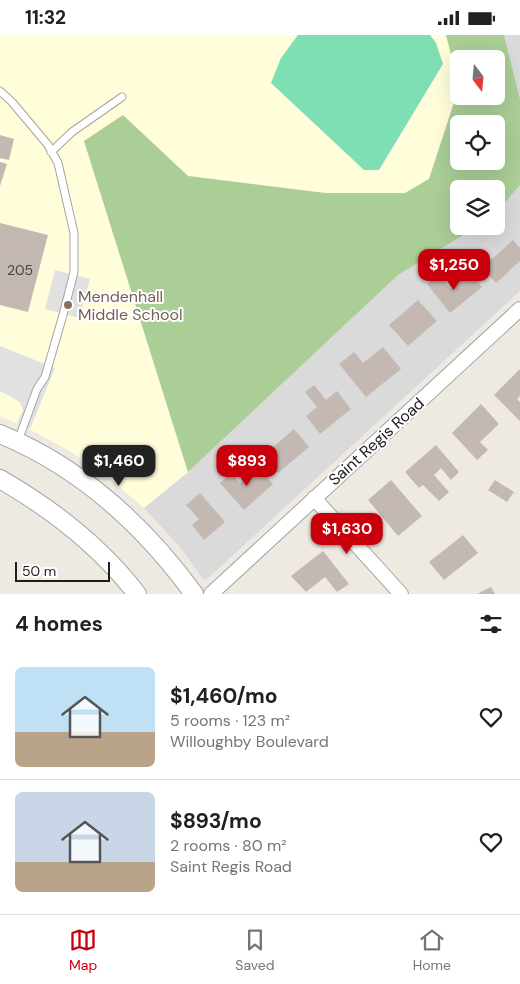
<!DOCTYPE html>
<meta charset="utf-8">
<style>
:root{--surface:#fff;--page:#f2f2f2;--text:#202124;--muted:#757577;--line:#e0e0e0;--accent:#c9000b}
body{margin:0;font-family:"DM Sans",sans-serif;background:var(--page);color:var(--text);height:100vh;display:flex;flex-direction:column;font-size:19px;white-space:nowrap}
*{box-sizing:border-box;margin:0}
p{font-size:16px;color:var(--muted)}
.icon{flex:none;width:28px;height:28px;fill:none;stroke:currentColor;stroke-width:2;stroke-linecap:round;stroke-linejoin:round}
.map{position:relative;height:559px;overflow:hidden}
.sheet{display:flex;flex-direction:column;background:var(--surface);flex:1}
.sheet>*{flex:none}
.needle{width:32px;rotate:164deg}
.controls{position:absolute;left:450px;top:15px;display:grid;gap:10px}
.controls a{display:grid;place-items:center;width:55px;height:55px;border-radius:8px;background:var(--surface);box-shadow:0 5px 20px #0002;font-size:25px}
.scale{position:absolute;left:15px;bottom:12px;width:95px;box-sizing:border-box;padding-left:5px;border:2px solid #1d1d1d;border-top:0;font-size:14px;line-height:18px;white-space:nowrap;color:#1d1d1d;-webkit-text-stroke:4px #fff;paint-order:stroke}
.price{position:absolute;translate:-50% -42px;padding:0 11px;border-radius:10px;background:var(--accent);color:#fff;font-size:16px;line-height:32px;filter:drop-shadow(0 1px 2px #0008)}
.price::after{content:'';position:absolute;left:50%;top:30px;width:15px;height:11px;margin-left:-8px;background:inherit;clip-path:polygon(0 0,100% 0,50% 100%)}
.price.active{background:#222;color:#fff}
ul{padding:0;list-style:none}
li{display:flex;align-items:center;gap:15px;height:125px;padding:0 15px}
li+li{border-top:1px solid var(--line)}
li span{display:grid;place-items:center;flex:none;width:140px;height:100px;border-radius:8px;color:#555}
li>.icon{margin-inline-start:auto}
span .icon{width:60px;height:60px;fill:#fffc;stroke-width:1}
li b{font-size:21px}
h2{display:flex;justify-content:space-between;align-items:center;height:60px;padding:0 15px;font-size:21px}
.status{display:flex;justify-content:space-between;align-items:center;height:35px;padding:0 25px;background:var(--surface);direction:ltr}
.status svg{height:14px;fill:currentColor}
.tabs{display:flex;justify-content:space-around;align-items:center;height:70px;border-top:1px solid var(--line);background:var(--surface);font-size:14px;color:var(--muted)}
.tabs a{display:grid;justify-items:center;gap:2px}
.tabs .active{color:var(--accent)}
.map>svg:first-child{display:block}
</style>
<div class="status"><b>11:32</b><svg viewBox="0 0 49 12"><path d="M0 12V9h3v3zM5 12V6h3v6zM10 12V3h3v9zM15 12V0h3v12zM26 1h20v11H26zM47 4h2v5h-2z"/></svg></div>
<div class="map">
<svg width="520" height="559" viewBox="0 0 520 559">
<rect width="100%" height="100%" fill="#eeeae2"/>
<!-- residential -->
<path fill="#dbdada" d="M504,0H520V64Z
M520,150V256L207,544H203L180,512L144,473L188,437L398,240L478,191H496V178Z"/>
<!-- education -->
<path fill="#fffdda" d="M0,0H446L459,52L429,144L405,158H325L188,141L123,81L84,106L188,437L144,473L115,448L71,417L33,396L0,381Z"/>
<!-- forest -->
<path fill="#aace96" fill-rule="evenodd" d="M446,0H504L520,64V150L496,178V154H459V191H478L398,240L188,437L84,106L123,80L188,141L325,158H405L429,144L459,52V61H496V24H459V49ZM459,89H496V126H459Z"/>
<!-- pitch -->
<path fill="#7fdfb4" d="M298,0H430L436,8L443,29L379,135H364L271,48L281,23Z"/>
<!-- parking -->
<path fill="#e1e1e1" d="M55,235L90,244L79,283L45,274Z
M0,311L55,333L30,394L17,388L23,375L20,367L0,356Z"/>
<!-- building -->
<path fill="#c3b9b2" d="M0,100L14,104L9,125L0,123Z
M0,127L7,129L0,151Z
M0,188L48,200L28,277L0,270Z
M513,205L520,213V226L496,248L482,233Z
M470,238L482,252L450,278L427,249L439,240L450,254Z
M418,265L437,286L408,311L389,290Z
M383,312L401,334L366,362L339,329L354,317L363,328Z
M520,334V361L517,364L520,367V386L494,360Z
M314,350L326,365L337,356L351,374L320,399L306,381L317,372L305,357Z
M481,369L499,389L480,407L488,415L477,425L452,398Z
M294,394L309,412L278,438L263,421Z
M436,410L459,437L451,445L441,433L434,440L449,457L439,466L423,450L419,453L405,437Z
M258,432L273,449L244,475L220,448L231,438L240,448Z
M391,445L422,481L398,501L368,465Z
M495,445L514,457L507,467L488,455Z
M200,458L225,487L204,505L192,490L199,484L186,470Z
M463,500L478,518L444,545L429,527Z
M323,516L349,549L337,557L325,542L306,557L291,541Z
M491,552L495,559H477Z"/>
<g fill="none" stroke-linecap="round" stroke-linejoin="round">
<defs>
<path id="service" d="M0,56L12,67L48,110L58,128L74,198V237L63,280L45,342L37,354L18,406
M51,117L72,97L122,62"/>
<path id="minor" d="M314,463L401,559
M211,559L520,274"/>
<path id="tertiary" d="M0,399C80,432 143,489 194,559
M0,444C52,474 100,511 137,559"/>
</defs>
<!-- service casing -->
<use href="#service" stroke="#a4a4a4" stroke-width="9"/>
<!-- minor casing -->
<use href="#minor" stroke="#a4a4a4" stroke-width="16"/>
<!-- tertiary casing -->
<use href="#tertiary" stroke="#a4a4a4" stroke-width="20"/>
<!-- service -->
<use href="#service" stroke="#fff" stroke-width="7"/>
<!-- minor -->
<use href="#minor" stroke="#fff" stroke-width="14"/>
<!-- tertiary -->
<use href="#tertiary" stroke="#fff" stroke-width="18"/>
</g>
<!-- markers -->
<circle fill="#8d6e63" stroke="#fff" stroke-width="2" cx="68" cy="270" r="5"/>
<g text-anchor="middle" stroke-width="4" stroke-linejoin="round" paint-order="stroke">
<!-- number labels -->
<g font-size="14" fill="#464442">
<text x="20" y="240">205</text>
</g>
<!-- education labels -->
<g font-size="16" fill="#785e54" stroke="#fff" text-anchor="start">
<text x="78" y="267">Mendenhall<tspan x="78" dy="18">Middle School</tspan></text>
</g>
<!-- street labels -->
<g font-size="16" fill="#1d1d1d" stroke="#fff">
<text transform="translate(376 406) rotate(-42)" y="6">Saint Regis Road</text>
</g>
</g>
</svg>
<div class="controls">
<a><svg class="needle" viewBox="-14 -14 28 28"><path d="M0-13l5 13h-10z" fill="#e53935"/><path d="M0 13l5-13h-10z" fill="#757577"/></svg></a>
<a><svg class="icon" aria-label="locate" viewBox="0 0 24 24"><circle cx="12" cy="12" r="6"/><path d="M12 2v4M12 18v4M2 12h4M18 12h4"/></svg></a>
<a><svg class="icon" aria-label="layers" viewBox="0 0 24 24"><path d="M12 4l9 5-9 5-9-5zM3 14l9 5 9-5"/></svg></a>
</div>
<div class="scale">50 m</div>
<b class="price" style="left:454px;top:256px">$1,250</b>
<b class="price active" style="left:119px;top:452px">$1,460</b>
<b class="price" style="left:247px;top:452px">$893</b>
<b class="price" style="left:347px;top:520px">$1,630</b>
</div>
<section class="sheet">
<h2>4 homes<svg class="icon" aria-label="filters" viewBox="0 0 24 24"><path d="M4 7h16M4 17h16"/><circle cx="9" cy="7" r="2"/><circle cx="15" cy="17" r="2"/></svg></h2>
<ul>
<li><span style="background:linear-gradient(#bfe0f5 65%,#b9a48a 0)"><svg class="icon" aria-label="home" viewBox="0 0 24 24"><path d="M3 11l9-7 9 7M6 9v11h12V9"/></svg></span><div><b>$1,460/mo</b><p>5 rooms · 123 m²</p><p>Willoughby Boulevard</p></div><svg class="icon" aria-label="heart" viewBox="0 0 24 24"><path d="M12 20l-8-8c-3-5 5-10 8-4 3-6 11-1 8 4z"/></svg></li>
<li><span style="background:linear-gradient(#c9d6e8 70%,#b9a48a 0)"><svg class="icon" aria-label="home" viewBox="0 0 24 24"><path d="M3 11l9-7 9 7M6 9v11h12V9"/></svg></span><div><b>$893/mo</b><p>2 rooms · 80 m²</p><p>Saint Regis Road</p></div><svg class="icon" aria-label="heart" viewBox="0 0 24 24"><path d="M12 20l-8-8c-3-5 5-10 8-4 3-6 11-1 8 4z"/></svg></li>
</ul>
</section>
<nav class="tabs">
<a class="active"><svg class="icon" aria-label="map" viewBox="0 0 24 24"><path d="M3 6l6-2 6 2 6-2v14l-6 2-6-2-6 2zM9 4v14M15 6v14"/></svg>Map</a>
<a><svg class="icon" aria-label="saved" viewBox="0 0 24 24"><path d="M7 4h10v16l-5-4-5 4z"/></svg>Saved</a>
<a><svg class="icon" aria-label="home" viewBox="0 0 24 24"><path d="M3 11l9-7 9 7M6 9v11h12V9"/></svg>Home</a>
</nav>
